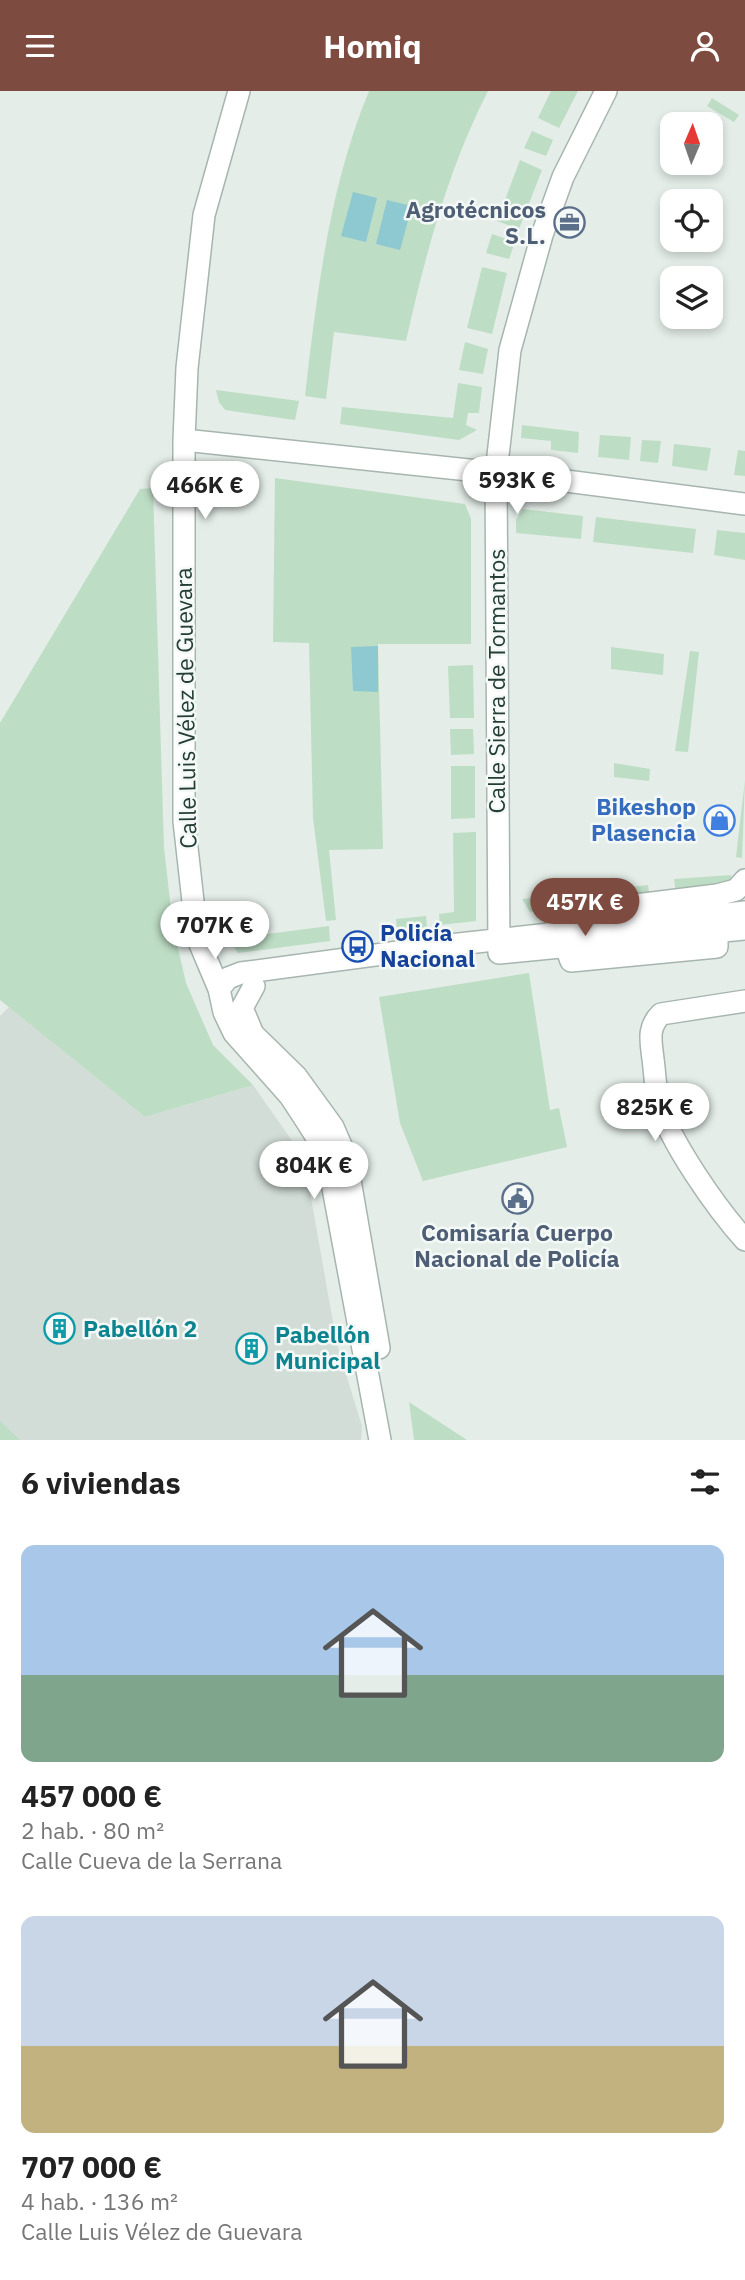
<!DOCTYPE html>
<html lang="es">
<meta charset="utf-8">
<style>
:root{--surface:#fff;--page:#f6f6f6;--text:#222;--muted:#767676;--accent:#7d4b3f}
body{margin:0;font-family:"IBM Plex Sans",sans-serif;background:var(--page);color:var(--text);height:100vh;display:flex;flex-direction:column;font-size:26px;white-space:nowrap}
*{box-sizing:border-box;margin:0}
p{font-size:23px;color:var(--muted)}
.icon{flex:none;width:38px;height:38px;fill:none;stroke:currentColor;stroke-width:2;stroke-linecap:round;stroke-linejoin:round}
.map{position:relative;height:1349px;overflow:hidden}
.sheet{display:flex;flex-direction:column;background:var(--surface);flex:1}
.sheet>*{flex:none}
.needle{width:46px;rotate:2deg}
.buttons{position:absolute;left:660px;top:21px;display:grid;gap:14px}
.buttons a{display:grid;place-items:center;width:63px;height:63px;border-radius:14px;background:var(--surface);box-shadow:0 4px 10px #0003;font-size:35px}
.price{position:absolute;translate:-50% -60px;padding:0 16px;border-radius:24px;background:#fff;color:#222;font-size:23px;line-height:46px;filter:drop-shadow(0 2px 4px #0008)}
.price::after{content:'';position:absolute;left:50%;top:42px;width:21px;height:16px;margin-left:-10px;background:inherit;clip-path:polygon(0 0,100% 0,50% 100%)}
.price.selected{background:var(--accent);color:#fff}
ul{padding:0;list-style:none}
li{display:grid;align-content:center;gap:14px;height:371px;padding:0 21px}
li span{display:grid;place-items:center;height:217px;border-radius:14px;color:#555}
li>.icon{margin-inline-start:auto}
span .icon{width:126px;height:126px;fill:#fffc;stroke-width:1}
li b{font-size:30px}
h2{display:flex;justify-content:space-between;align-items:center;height:84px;padding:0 21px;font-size:30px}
header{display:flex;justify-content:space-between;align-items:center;height:91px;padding:0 21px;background:var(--accent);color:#fff;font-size:32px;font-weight:700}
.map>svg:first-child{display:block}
</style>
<header><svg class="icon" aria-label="menu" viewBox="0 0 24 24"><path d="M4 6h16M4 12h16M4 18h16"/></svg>Homiq<svg class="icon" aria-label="person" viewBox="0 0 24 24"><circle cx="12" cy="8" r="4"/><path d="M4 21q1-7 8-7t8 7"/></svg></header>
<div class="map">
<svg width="745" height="1349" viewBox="0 0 745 1349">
<rect width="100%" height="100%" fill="#e4ede8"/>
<!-- built -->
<path fill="#d2ddd7" d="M9,916L145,1026L253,994L293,1051L307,1084L337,1254L362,1335L361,1349H0V925Z"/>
<!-- green -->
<path fill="#beddc5" d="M369,0H488C448,78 425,165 406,250L334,241L326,308L305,305C317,201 329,97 369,0Z
M551,0H578L559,37L538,27Z
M712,7L739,24L734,31L707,15Z
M532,40L553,49L546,65L524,57Z
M520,69L542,79L519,138L497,130Z
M492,143L515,151L509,168L486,162Z
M482,176L507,182L492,243L467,237Z
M465,251L488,258L483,283L459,279Z
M458,292L482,296L479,322H468L466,334L477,339L459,349L340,333L342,316L453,327Z
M216,299L299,310L295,329L225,319L219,311Z
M522,334L579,341L578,362L551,359V350L521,347Z
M600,344L631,346L629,369L598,366Z
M642,349L661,350L658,372L640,370Z
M674,353L711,357L707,380L672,375Z
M738,359L745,360V385L734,384Z
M275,387L465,413L471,428V553H378L383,758L329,759L336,829L326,830L313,727L309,552L273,551Z
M153,397L164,757L173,835L186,892L213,954L253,994L145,1026L0,909V632L140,398Z
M523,418L583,425L581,448L516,442V428Z
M596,426L696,438L693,462L593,451Z
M717,439L745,442V469L714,464Z
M611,556L664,563L663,584L611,578Z
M690,560L699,561L688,661L675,660Z
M473,574L474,627H450L448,575Z
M450,638H473L474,663L451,664Z
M614,672L650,678L649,690L614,686Z
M451,675H475V727L451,728Z
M745,689L742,767L736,766Z
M476,741V830L440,834L439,823L454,821L453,742Z
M731,784V798L676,804L674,788Z
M648,794L650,808L530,821L522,808Z
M426,825L427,836L397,841L396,828Z
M329,835L330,850L238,862L228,848Z
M529,882L550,1019L559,1017L567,1056L423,1090L400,1032L379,906Z
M409,1311L467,1349H414Z
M0,1330L20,1349H0Z"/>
<!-- water -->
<path fill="#8ec8d0" d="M353,101L377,107L366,151L341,145Z
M387,109L412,115L400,159L376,153Z
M378,555V601L353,600L351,556Z"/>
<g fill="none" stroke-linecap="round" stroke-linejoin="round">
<defs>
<path id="minor" d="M239,0L204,124L187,277L184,349V730L197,846L219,898L224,921L234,942L290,1005L307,1031L321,1053L330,1081L380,1349
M184,349L535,386L745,413
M717,804V856L571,870L555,824L717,804L736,799L745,789
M499,862L496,382L510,259L542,144L563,86L606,0
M499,862L745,838
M254,895L242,917L253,943L296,985L333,1036L346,1066L379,1257
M219,898L228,887L241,882L450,854L745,821
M745,910L661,923C647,937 651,950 653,968C655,982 655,998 659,1011C668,1049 718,1119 745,1149"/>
</defs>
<!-- minor casing -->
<use href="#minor" stroke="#a7b5af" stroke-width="24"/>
<!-- minor -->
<use href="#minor" stroke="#fff" stroke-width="21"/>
</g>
<!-- icons -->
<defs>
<symbol id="office-ring" viewBox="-11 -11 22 22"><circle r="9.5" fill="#f4f9f7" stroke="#5c6f8a" stroke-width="1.5"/><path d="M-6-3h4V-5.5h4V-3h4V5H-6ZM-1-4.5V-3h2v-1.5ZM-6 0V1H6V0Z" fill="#5c6f8a"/></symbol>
<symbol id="shop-ring" viewBox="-11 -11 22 22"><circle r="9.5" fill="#f4f9f7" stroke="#3f7fe0" stroke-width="1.5"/><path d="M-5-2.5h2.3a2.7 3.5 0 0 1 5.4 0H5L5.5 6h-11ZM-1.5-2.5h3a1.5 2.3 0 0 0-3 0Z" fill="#3f7fe0"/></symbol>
<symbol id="bus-ring" viewBox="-11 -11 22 22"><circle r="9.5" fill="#f4f9f7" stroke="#1a4fb4" stroke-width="1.5"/><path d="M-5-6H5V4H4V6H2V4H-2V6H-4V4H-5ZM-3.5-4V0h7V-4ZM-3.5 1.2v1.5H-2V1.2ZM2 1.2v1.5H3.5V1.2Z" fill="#1a4fb4"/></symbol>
<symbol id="civic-ring" viewBox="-11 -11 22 22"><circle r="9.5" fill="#f4f9f7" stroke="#5c6f8a" stroke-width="1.5"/><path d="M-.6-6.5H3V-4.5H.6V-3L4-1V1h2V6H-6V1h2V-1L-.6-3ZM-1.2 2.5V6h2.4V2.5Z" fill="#5c6f8a"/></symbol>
<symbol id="building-ring" viewBox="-11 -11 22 22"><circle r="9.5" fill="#f4f9f7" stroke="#0f9aa8" stroke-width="1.5"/><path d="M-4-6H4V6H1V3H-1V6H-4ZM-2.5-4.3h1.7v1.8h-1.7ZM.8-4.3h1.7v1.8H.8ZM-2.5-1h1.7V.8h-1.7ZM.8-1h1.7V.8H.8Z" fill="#0f9aa8"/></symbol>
</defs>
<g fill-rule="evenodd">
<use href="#office-ring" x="552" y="114" width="35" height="35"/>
<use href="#shop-ring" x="702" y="712" width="35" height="35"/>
<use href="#bus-ring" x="340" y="838" width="35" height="35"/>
<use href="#civic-ring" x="500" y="1090" width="35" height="35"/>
<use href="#building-ring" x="42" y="1220" width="35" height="35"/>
<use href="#building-ring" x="234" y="1240" width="35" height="35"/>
</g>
<g text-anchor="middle" stroke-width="5" stroke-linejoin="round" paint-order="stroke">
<!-- service labels -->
<g font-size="23" font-weight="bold" fill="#4e5e75" stroke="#f4f9f7" text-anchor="end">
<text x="546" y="127">Agrotécnicos<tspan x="546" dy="26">S.L.</tspan></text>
<text x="517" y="1150" text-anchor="middle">Comisaría Cuerpo<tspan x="517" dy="26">Nacional de Policía</tspan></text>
</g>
<!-- street labels -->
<g font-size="23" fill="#243e36" stroke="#f4f9f7">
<text transform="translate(497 590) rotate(-90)" y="8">Calle Sierra de Tormantos</text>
<text transform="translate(186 617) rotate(-91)" y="8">Calle Luis Vélez de Guevara</text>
</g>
<!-- shop labels -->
<g font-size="23" font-weight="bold" fill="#366cbe" stroke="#f4f9f7" text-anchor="end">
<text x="696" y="724">Bikeshop<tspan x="696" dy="26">Plasencia</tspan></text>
</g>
<!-- transit labels -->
<g font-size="23" font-weight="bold" fill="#164399" stroke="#f4f9f7" text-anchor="start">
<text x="380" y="850">Policía<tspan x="380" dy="26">Nacional</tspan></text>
</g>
<!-- culture labels -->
<g font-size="23" font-weight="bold" fill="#0d838f" stroke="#f4f9f7" text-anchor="start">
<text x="83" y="1246">Pabellón 2</text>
<text x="275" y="1252">Pabellón<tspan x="275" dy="26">Municipal</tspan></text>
</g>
</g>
</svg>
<div class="buttons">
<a><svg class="needle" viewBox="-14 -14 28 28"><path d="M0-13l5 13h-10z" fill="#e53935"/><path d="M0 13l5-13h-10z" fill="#767676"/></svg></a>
<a><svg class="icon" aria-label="locate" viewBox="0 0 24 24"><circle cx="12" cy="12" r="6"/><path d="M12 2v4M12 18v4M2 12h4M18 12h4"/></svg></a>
<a><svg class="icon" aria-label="layers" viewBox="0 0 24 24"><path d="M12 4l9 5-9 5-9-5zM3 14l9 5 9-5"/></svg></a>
</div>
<b class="price" style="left:517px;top:425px">593K €</b>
<b class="price" style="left:205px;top:430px">466K €</b>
<b class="price selected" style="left:585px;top:847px">457K €</b>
<b class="price" style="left:215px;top:870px">707K €</b>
<b class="price" style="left:655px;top:1052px">825K €</b>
<b class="price" style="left:314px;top:1110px">804K €</b>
</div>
<section class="sheet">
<h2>6 viviendas<svg class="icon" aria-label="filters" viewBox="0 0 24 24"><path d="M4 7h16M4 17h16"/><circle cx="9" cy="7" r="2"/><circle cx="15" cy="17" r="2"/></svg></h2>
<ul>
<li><span style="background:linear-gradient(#a9c7e8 60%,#7fa58c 0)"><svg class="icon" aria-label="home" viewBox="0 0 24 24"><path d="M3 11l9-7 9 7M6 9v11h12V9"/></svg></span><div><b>457 000 €</b><p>2 hab. · 80 m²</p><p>Calle Cueva de la Serrana</p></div></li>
<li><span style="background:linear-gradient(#c9d6e8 60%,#c2b280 0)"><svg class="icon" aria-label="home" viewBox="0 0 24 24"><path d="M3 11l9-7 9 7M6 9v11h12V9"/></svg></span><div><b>707 000 €</b><p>4 hab. · 136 m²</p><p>Calle Luis Vélez de Guevara</p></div></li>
</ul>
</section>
